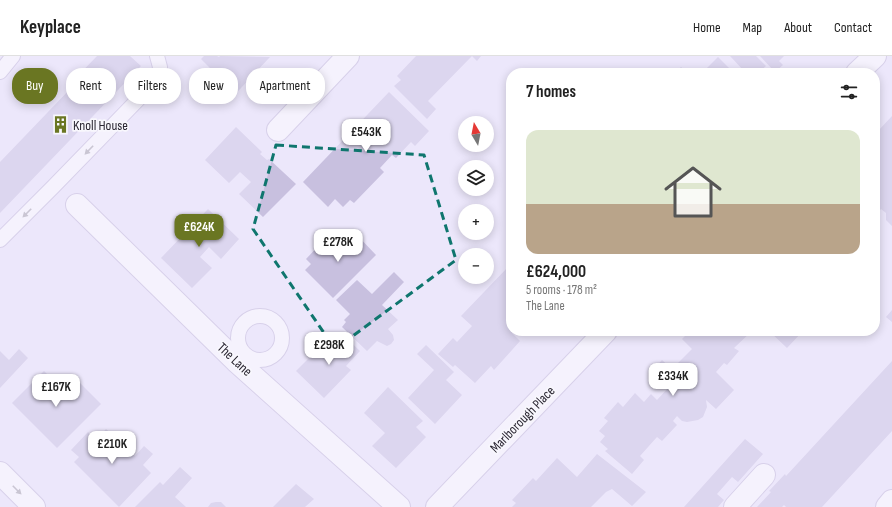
<!DOCTYPE html>
<meta charset="utf-8">
<style>
:root{--surface:#fff;--page:#f6f6f6;--text:#222;--muted:#767676;--line:#e0e0e0;--accent:#6a7622}
body{margin:0;font-family:"Sofia Sans Condensed",sans-serif;background:var(--page);color:var(--text);height:100vh;display:flex;flex-direction:column;font-size:15px;white-space:nowrap}
*{box-sizing:border-box;margin:0}
p{font-size:13px;color:var(--muted)}
.icon{flex:none;width:22px;height:22px;fill:none;stroke:currentColor;stroke-width:2;stroke-linecap:round;stroke-linejoin:round}
.map{position:relative;flex:1;overflow:hidden}
.details{position:absolute;left:506px;top:12px;width:374px;height:268px;display:flex;flex-direction:column;background:var(--surface);border-radius:16px;box-shadow:0 2px 10px #0003}
.details>*{flex:none}
.banner{position:absolute;left:12px;top:12px;width:380px;height:36px;display:flex;gap:8px}
.needle{width:26px;rotate:350deg}
.controls{position:absolute;left:458px;top:60px;display:grid;gap:8px}
.controls a{display:grid;place-items:center;width:36px;height:36px;border-radius:50%;background:var(--surface);box-shadow:0 2px 10px #0003;font-size:20px}
.price{position:absolute;translate:-50% -34px;padding:0 9px;border-radius:8px;background:#fff;color:#222;font-size:13px;line-height:26px;filter:drop-shadow(0 1px 2px #0008)}
.price::after{content:'';position:absolute;left:50%;top:24px;width:12px;height:9px;margin-left:-6px;background:inherit;clip-path:polygon(0 0,100% 0,50% 100%)}
.price.current{background:var(--accent);color:#fff}
ul{padding:0;list-style:none}
li{display:grid;align-content:center;gap:8px;height:212px;padding:0 20px}
li span{display:grid;place-items:center;height:124px;border-radius:12px;color:#555}
li>.icon{margin-inline-start:auto}
span .icon{width:72px;height:72px;fill:#fffc;stroke-width:1}
li b{font-size:17px}
h2{display:flex;justify-content:space-between;align-items:center;height:48px;padding:0 20px;font-size:17px}
.pill{padding:0 14px;border-radius:16px;background:var(--surface);box-shadow:0 2px 10px #0003;font-size:14px;line-height:36px}
.pill.current{background:var(--accent);color:#fff}
header{display:flex;align-items:center;gap:24px;box-sizing:border-box;height:56px;padding:0 20px;background:var(--surface);border-bottom:1px solid var(--line)}
header strong{font-size:19px}
nav{display:flex;gap:22px;margin-inline-start:auto;font-size:14px}
.map>svg:first-child{display:block}
</style>
<header>
<strong>Keyplace</strong>
<nav><a>Home</a><a>Map</a><a>About</a><a>Contact</a></nav>
</header>
<div class="map">
<svg width="892" height="451" viewBox="0 0 892 451">
<rect width="100%" height="100%" fill="#ece7fb"/>
<!-- building -->
<path fill="#c8c0df" d="M97,0H130L141,10L0,157V106L71,32L68,30Z
M204,0H217L219,1L220,0L270,1L227,47L203,22L211,13L201,3Z
M416,0H481L477,5L472,0L428,45L436,53L427,63L394,30L401,24L397,20Z
M730,0H756L766,10L758,17H742L744,15Z
M760,0H784L779,5L783,9L775,16Z
M718,1L734,17H702Z
M681,11L688,17H675Z
M389,36L429,75L415,90L411,86L396,102L392,99L380,112L384,116L354,147L350,144L343,151L335,143L328,151L303,126Z
M892,60V170L886,164V157L881,153L875,160V73L876,72L878,75Z
M236,71L262,96L260,98L267,104L269,103L296,128L263,161L239,138L251,126L240,116L229,127L205,104Z
M208,153L239,183L221,203L209,191L200,201L212,212L192,232L161,202Z
M355,177L376,199L333,242L305,214L311,208L306,203L324,184L329,189L335,183L342,190Z
M508,211L511,214V275H514L512,277L520,285L494,314L491,310L475,327L455,309L453,311L438,298L453,282L457,286L472,270L461,260Z
M394,216L404,226L382,249L398,264L388,273L393,279L394,284L391,288L387,290L377,285L367,295L342,271L346,266L344,264L350,258L336,244L357,224L372,238Z
M892,254V266L886,261Z
M690,275H759L756,279L752,275L734,292L739,295L727,309L724,307L716,316L734,334L716,353L706,344L707,351L703,361L698,364L687,366L682,365L677,360L673,365L677,369L662,385L657,381L640,400L644,404L632,418L605,395L608,393L600,386L605,380L599,375L608,365L604,362L618,346L623,351L635,337L644,346L651,338L657,344L669,331L652,315L662,304L672,313L692,293L682,283Z
M769,275H803L787,292Z
M343,279L360,295L346,310L351,314L324,342L296,315L324,287L329,293Z
M426,289L454,316L446,324L462,339L435,368L408,342L434,314L417,298Z
M19,293L28,302L0,332V295L9,304Z
M892,305V375L834,438L822,451H786L784,449L782,451H757L771,436L769,435L785,418L786,420Z
M44,315L66,337L78,325L101,348L57,392L12,347Z
M388,331L423,365L416,371L426,381L396,412L372,390L385,377L364,357Z
M106,373L135,400L144,390L153,398L143,409L151,417L119,451L74,406L79,401L71,394L88,376L96,384Z
M745,383L763,398L738,426L732,421L717,438L724,444L718,451H684Z
M597,398L646,436L632,450L612,433L606,436L591,451H512L516,447L512,444L533,422L536,425L557,402L577,421Z
M180,411L192,422L175,441L186,451H135L160,426L163,429Z
M296,428L314,443L305,451H273Z
M216,446H221L226,451H208L211,447Z"/>
<g fill="none" stroke-linecap="round" stroke-linejoin="round">
<defs>
<path id="service" d="M0,16L13,0
M0,184L53,131L158,23L160,11L157,0
M238 282a22 22 0 1 1 44 0a22 22 0 1 1-44 0Z"/>
<path id="minor" d="M857,17L875,0
M278,74L348,0
M77,149L236,305L399,451
M0,417L34,451
M437,451L606,275
M735,451L764,419
M887,451L892,445"/>
</defs>
<!-- service casing -->
<use href="#service" stroke="#beb5d5" stroke-width="16"/>
<!-- minor casing -->
<use href="#minor" stroke="#beb5d5" stroke-width="24"/>
<!-- service -->
<use href="#service" stroke="#fff" stroke-width="14"/>
<!-- minor -->
<use href="#minor" stroke="#fff" stroke-width="22"/>
</g>
<!-- one-way arrows -->
<defs><path id="oneway-solid" d="M-6-.8H1V-3.2L6.5 0L1 3.2V.8H-6Z"/></defs>
<g fill="#9f9da3">
<use href="#oneway-solid" transform="translate(89 94) rotate(134)"/>
<use href="#oneway-solid" transform="translate(27 157) rotate(135)"/>
<use href="#oneway-solid" transform="translate(17 434) rotate(45)"/>
</g>
<!-- marked area -->
<path d="M0 0H892V451H0ZM276,89L424,99L456,204L335,293L253,173Z" fill="#ece7fb" fill-opacity=".55" fill-rule="evenodd"/>
<path fill="none" stroke="#0f766e" stroke-width="3" stroke-dasharray="8 5" stroke-linejoin="round" d="M276,89L424,99L456,204L335,293L253,173Z"/>
<!-- icons -->
<defs>
<symbol id="building-bare" viewBox="-9 -9 18 18"><path d="M-4-6H4V6H1V3H-1V6H-4ZM-2.5-4.3h1.7v1.8h-1.7ZM.8-4.3h1.7v1.8H.8ZM-2.5-1h1.7V.8h-1.7ZM.8-1h1.7V.8H.8Z" fill="#6a7622" stroke="#f8f7fd" stroke-width="2.5" paint-order="stroke"/></symbol>
</defs>
<g fill-rule="evenodd">
<use href="#building-bare" x="48" y="56" width="25" height="25"/>
</g>
<g text-anchor="middle" stroke-width="3.5" stroke-linejoin="round" paint-order="stroke">
<!-- poi labels -->
<g font-size="14" fill="#2a2632" stroke="#f8f7fd" text-anchor="start">
<text x="73" y="74">Knoll House</text>
</g>
<!-- street labels -->
<g font-size="14" fill="#2a2632" stroke="#f8f7fd">
<text transform="translate(235 303) rotate(43)" y="5">The Lane</text>
<text transform="translate(522 363) rotate(-46)" y="5">Marlborough Place</text>
</g>
</g>
</svg>
<div class="controls">
<a><svg class="needle" viewBox="-14 -14 28 28"><path d="M0-13l5 13h-10z" fill="#e53935"/><path d="M0 13l5-13h-10z" fill="#767676"/></svg></a>
<a><svg class="icon" aria-label="layers" viewBox="0 0 24 24"><path d="M12 4l9 5-9 5-9-5zM3 14l9 5 9-5"/></svg></a>
<a>+</a>
<a>−</a>
</div>
<b class="price" style="left:366px;top:97px">£543K</b>
<b class="price current" style="left:199px;top:192px">£624K</b>
<b class="price" style="left:338px;top:207px">£278K</b>
<b class="price" style="left:329px;top:310px">£298K</b>
<b class="price" style="left:673px;top:341px">£334K</b>
<b class="price" style="left:56px;top:352px">£167K</b>
<b class="price" style="left:112px;top:409px">£210K</b>
<div class="banner">
<a class="pill current">Buy</a>
<a class="pill">Rent</a>
<a class="pill">Filters</a>
<a class="pill">New</a>
<a class="pill">Apartment</a>
</div>
<section class="details">
<h2>7 homes<svg class="icon" aria-label="filters" viewBox="0 0 24 24"><path d="M4 7h16M4 17h16"/><circle cx="9" cy="7" r="2"/><circle cx="15" cy="17" r="2"/></svg></h2>
<ul>
<li><span style="background:linear-gradient(#dfe7d0 60%,#b9a48a 0)"><svg class="icon" aria-label="home" viewBox="0 0 24 24"><path d="M3 11l9-7 9 7M6 9v11h12V9"/></svg></span><div><b>£624,000</b><p>5 rooms · 178 m²</p><p>The Lane</p></div></li>
</ul>
</section>
</div>
